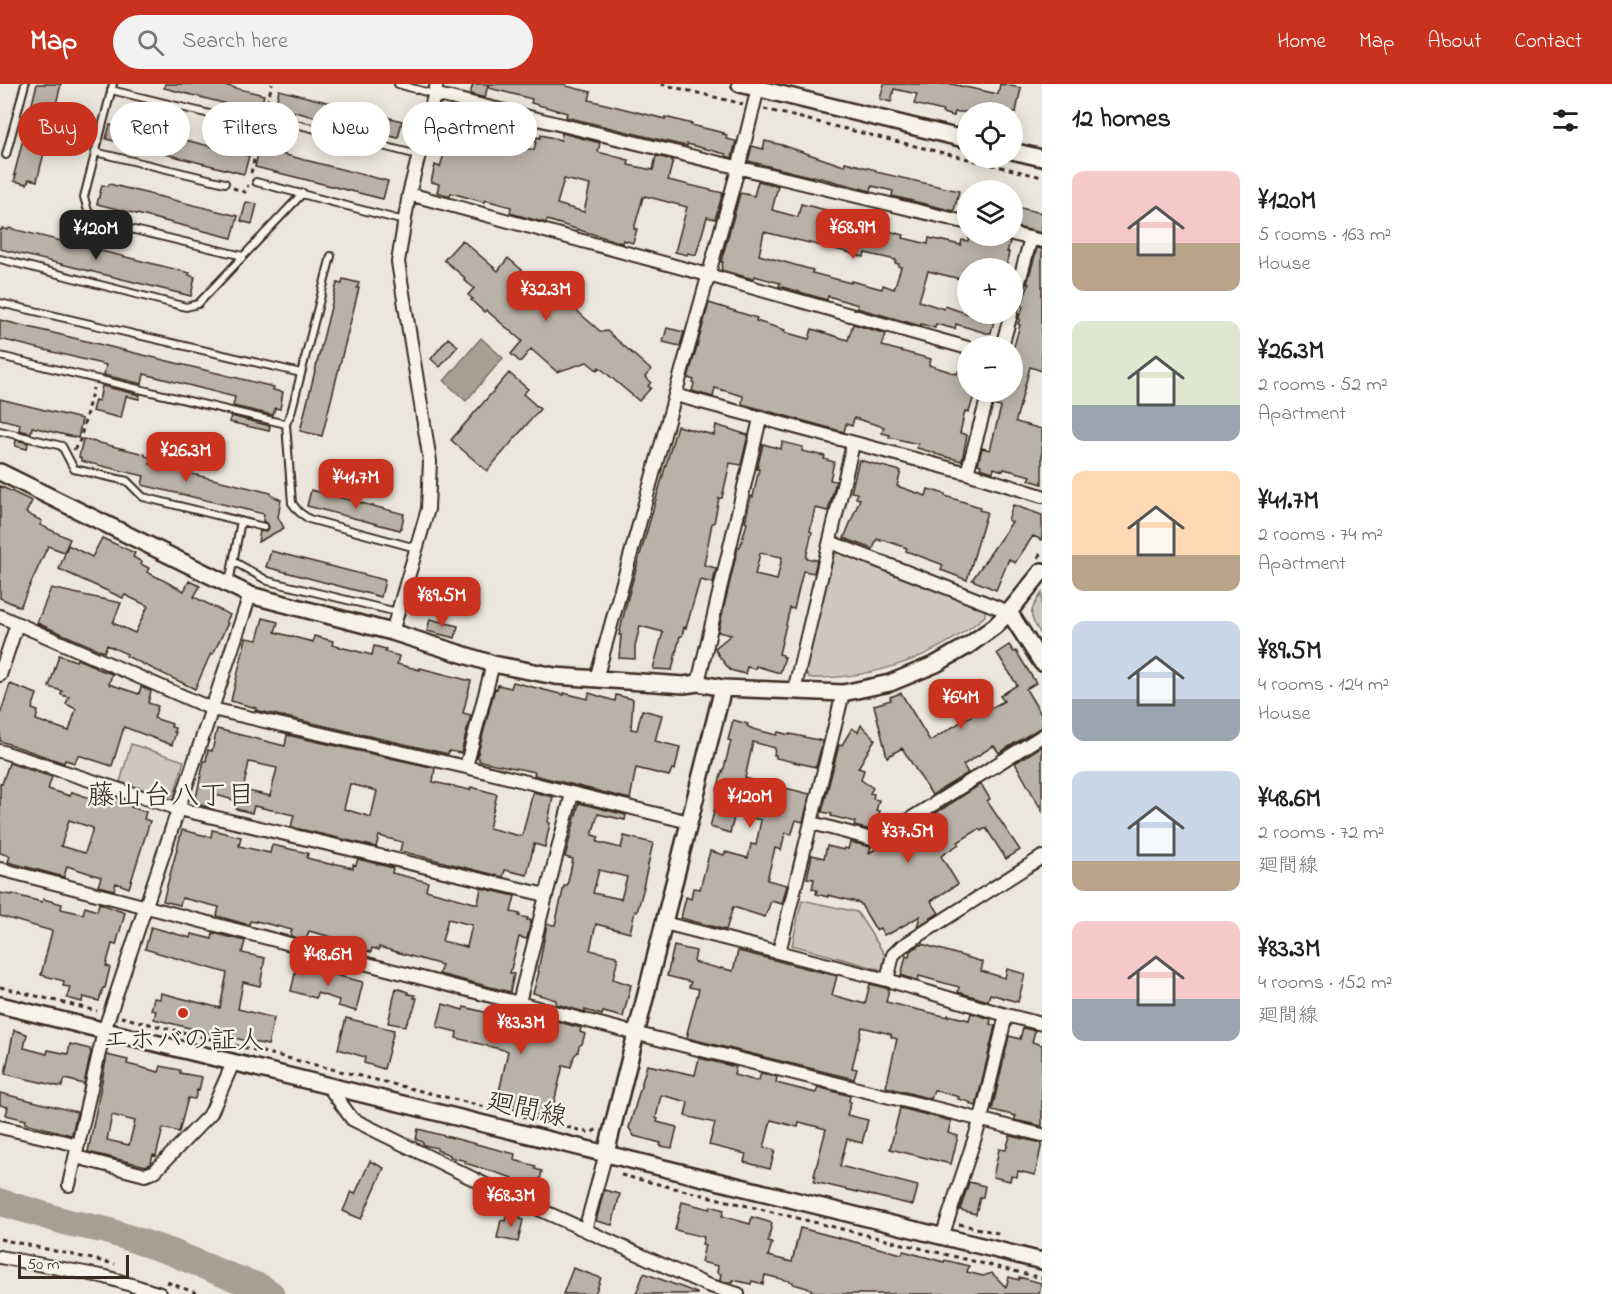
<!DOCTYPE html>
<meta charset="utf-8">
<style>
:root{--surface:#fff;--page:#f2f2f2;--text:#202124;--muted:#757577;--accent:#c8321e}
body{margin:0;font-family:"Indie Flower","Klee One",sans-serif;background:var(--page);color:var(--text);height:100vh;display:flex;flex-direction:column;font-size:22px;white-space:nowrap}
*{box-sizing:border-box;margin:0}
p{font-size:20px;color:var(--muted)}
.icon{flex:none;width:33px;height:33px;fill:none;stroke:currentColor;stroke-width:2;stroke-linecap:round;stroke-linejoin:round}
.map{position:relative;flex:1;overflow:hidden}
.drawer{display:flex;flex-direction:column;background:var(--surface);width:570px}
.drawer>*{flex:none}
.hud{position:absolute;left:18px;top:18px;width:570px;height:54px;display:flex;gap:12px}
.buttons{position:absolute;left:957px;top:18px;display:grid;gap:12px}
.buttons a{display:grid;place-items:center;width:66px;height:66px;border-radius:50%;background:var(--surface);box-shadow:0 3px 15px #0003;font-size:30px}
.scale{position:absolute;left:18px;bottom:15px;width:111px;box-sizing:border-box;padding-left:6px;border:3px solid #3b2a1e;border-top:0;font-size:16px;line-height:21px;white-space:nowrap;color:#3b2a1e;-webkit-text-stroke:4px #f7f3e8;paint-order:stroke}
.price{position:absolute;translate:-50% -51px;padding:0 14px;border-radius:12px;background:var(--accent);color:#fff;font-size:20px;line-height:39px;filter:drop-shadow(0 2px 3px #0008)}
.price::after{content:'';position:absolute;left:50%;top:36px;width:18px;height:14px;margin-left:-9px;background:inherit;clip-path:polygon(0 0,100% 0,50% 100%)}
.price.active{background:#222;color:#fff}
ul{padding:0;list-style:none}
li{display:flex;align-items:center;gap:18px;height:150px;padding:0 30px}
li span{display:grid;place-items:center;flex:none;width:168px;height:120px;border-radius:12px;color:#555}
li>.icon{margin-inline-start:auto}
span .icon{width:72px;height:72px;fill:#fffc;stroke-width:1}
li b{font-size:26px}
h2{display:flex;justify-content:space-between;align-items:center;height:72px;padding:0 30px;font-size:26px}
.pill{padding:0 21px;border-radius:27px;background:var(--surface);box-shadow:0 3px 15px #0003;font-size:21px;line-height:54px}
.pill.active{background:var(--accent);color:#fff}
header{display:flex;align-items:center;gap:36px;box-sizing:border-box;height:84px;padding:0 30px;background:var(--accent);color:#fff}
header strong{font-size:28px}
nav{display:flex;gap:33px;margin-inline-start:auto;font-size:21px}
.search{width:420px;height:54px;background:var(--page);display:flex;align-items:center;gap:15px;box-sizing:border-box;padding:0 21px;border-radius:33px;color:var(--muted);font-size:22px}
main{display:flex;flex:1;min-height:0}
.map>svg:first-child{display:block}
</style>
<header>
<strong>Map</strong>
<div class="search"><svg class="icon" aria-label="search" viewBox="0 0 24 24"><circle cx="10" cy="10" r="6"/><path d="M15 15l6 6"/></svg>Search here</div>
<nav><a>Home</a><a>Map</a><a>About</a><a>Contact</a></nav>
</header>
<main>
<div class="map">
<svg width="1042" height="1210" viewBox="0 0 1042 1210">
<rect width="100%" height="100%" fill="#ece7dc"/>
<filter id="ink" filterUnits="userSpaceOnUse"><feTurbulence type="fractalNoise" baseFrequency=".0167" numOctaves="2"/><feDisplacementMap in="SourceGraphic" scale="12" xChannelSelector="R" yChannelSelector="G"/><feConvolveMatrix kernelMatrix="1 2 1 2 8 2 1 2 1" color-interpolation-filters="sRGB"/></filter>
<g filter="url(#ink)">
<!-- green -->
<path fill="#cec8bc" stroke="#84796d" stroke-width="1.5" d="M839,468L985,525V532C935,574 874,595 809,594L805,588L834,471Z
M1042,509V552C1029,531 1027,530 1042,509Z
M131,660L184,677L174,711L168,713L120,698Z
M802,816L857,828L885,871L882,886L792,861Z"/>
<!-- water -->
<path fill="#a89f93" stroke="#7c7064" stroke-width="1.5" d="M481,254L503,274L466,317L444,297Z"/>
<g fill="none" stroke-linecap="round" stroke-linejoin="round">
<!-- river -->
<path stroke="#a89f93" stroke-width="27" d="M0,1118L70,1139L105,1146L171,1168L221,1189L260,1203L271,1210"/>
</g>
<!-- building -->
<path fill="#bab2a7" stroke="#3b2a1e" stroke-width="1.5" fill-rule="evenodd" d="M37,0H61L37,97L29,95L27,100L14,97L16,91H14Z
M165,0H219L264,11L259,28L164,4Z
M473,0H488L485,14L470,10Z
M489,0H566V2L591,8L589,16L665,35V33L692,40L691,41L724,49L723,50L727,51L726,55L736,57L732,74L726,72V70L687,60V62L677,60L566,33L567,29L531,19L532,15L489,4Z
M884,0H951L998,10L1000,0L1021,4L1016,28H955L954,32L942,29L943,27L914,20L917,10L894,5L891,18L880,15Z
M279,6L402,37L398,54L275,23Z
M500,34L515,38L511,54H513L512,61L534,66L537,53L540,54L541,51L561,56L562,49L600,59L598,68L629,76L628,81L653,86L656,72L673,76L668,96L723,109L715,135L707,133L696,171L688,169L687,171L675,168L687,123L645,112V113H643L634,145H637L633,159L623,156L622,159L547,136L546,139L510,129L511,123L485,116L484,118L451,109L450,112L437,108L439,100L431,98L435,81L440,83L447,60L439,58L445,35L475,42L476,41L497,47ZM564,95L590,101L584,128L557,120Z
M118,39L249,72L244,90L106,55L110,41L117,43Z
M765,57L782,61L844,82L845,78L876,86V88L959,107L954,127L892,112L893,107L872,102L871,107L813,92V93L748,77L752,62L763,65Z
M262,65L388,97L383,115L255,83L258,69L261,70Z
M758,97L778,102L772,126L798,133L801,120L839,129L838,134L904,151L903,154L928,160L929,154L961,161L962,156L968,157L969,152H990L1010,158L1007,168H1009L1006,184H994L975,180L974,184H968V197L928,187L919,217L944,225L945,222L968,230H993V232L995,233L991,249H986L956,240L955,245L936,240L935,244L921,240V242L857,224L858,221L828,212L827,216L779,202L780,199L754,192L753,195L721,186L723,178H721L740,110L741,109L754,112ZM764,148L851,169V170L864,173L865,169L896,176L895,179L899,180L898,182L901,183L894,205L883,201L882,205L851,197V199L812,189L813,186L759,171Z
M109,100L238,132L232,154L97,120L102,101L108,102Z
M246,118L257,120L252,140L241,137Z
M1012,122L1042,129V149L1012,142Z
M2,144L8,146L9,144L190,189L189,191L195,193L191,212L0,165V146H2Z
M462,156L498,187L508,174L550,210L553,206L601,248L607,247L651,286L645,293L651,298L648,302L651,304L639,317L599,283L597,286L587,278L557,288L531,265L520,278L511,270L522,257L486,226L484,228L471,216L473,215L468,211L474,204L464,196L465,194L444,176Z
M1037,164L1042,165V287L1030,283L1016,336V338L1042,345V400L1029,396L1031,392L1004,385L1003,387L994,384L993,388L980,384L981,381L978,380L982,364L990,366L1001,323L995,322L999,308H1012V269L1020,241L1018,240L1020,235H1018L1023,223L1021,222L1029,200H1027Z
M343,195L359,199L357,204H359L322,352L300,347L337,199L342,200Z
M709,219L757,234L756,237L785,246L784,248L809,255L812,245L848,256L853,240L886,250L882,262L931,275L929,281L957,290L965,272H968V308H975L969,328L965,327L960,349L967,351L962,377L935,370V369L917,364L918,360L889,353L890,351L882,349L884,343L854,334L852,342L846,340L844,348L742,320L743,312L715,304L713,313L692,307L694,299L693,298L694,296L688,294Z
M0,236L274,303L273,306L283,308L280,325L275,324L273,331L233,322L235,313L144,290L142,300L104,291L106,281L0,255Z
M667,244L684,248L680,262L663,258Z
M448,254L458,262L440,283L431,275Z
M509,289L528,305L523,310L540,325L487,387L451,356Z
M102,302L140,311L139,315L126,312L121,334L92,327L95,316L99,317Z
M0,315L82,335L78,354L32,343L31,349L19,346L20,340L0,335Z
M231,332L270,342L269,347L229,338Z
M716,341L748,351L741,381L730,379L722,414H719L714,439H712L704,481L716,484L713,499L700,496L686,544L684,543L682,552H680L672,586L653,585L663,548L640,542L635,562V575L619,574L621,551H619L628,513L677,342L714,351Z
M83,355L145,370V372L152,374L150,380L271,409V411L281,416L278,433L284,444L258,458L260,447L266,448L269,444L268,440L263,437L264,430L142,401L144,392L81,377V374L79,373Z
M16,356L28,359L27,365L15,362Z
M782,358L803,363L802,367L825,372L824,375L834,378L830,396L836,397L828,427L815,424L810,447L812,448L806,474L817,476L814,489L803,487L794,525L790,524L779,570L783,571V573H785L780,589L756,582L755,585L747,583L745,590L730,586L716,568H717L715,564L731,551L718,548L738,463H740L747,439L745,438L751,412L753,413L759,385H757L763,360L781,365ZM760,469L782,473L777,496L755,491Z
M859,376L901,387L897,402L926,412L928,405L945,410V412L980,423L979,426L987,428L967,496L941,486L943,481L941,480L906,467L907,464L881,455V457L877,455L873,465L844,454L860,415L856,414L857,409L851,408Z
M0,402L32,417L26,429L42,437L40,441L70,455L64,468L48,462L20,523L0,514Z
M311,406L404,430L402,441L400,446L307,422Z
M1013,421L1042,431V456L1033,452L1015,479L1009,475L996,506L972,496L1012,438L1008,436Z
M102,454L135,469L133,473L142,478L141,480L149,484L147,488L184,507L189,497L200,502L194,513L230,531L226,538L228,539L213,570L211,569L195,605L126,572L127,570L107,561L104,568L37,539L51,504L121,519L113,539L135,549L148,522L125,511L123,514L59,485L68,461L92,473Z
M271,467L385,496L381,513L266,483Z
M263,534L278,538L275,548L278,549L313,558L314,552L333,557L332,561L372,571L374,562L386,565L385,568L399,572L397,580L420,586V584L471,597L463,629L471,631L461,669L449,667L448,670L255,626L256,624L231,617L246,554L257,556Z
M430,535L458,542L455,554L427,547Z
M1009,561L1014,568L1016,567L1036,599L1026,605L1042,632V644L1038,645L999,669L994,662H993L963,681L968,689L932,711L902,664L887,673L874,621L891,616L890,613L901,609L930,657L977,628L979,631L1004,617L1000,612L1017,601L997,569Z
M59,571L76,577L77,575L96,583L95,584L112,590L109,600L139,610L141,603L151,607L148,619L158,622L154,634L172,640L171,643L175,644L174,648H176L172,661L124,643L112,682L78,671L75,679L65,676L64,679L0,657V631L10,600L37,610L32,625L38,627L36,636L69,647L76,625L66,620L69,613L61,611L62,607L49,603Z
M513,598L564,611V609L588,615L589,609L615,617L616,611L633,615L631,645L637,646L642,626L662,631L655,657L680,663L675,686L672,685L669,692L636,684L630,715L534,691L535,688L479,677V674L477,673L495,604L497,605L498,601L511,604Z
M733,636L748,640L747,642L753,645L777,651L778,648L790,651V650L823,657L816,683L776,674V671H774L775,664L753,658L745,694L769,701V700L810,710L803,738L796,736L792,749L791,750L785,749L781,766L775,764L767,796L787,801L782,820L771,817L765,833L733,823L726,846L681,834L686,813L691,815L693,804L700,805L710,767L724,771L725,768L748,774L751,760L756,761L761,736L735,730L730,749L710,743L719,708L717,707L722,687L723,688L731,657L728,656Z
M861,641L875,655L858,684L864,686L861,696L873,704L870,709L874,710L873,715L879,716L876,727H880L875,746H872L854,742L855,738L831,732L832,730L822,728L839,661H842L852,644L858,648Z
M217,645L285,662L287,651L435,684L433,698L470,706L471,703L497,710L489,744L516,751L522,752L533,708L553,713L548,738L550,739L545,763L534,760L527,791L505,786L503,793L400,767L402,758L379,752L376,763L291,743L294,731L254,722L252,729L236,725L237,717L216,711L213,724L200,721V719L195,718L204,677H206L208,666L212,667ZM249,678L277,684L270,712L243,706ZM350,700L377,707L371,733L344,725Z
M1042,662V727L1015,679Z
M9,679L52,693L48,705L70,712L72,708L101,718L102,716H104L106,711L133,719L131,723L146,728L144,735L150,737L129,804L116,799L114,806L98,802L101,793L67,782L64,793L8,778L10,772L0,769V699L2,700ZM69,736L93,744L85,769L61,762Z
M981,700L990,715L987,717L1020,766L1006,775L986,744L981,747L979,745L958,758L959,760L941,772L958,800L931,817L939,829L917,843L920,832L889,850L888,849L884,851L880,844L876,846L860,819L828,811V813L816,810L817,806L812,805L814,795L807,794L812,771L824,774L827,762L844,766V764L848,765L850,758L871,763L869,769L883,761L889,759Z
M579,719L626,731L625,736L598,730L592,751L599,753L597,758L621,764L624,752L653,759L643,803H644L637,828L635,827L630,849L596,840L590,866L616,872V874H618L613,895L631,901L623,933L603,928L602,931L585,926V928L556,920V916L533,909L539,888L538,887L547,840L555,841L564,802H567L573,775L565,773ZM599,786L627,793L621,815L593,809Z
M182,746L211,753L212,746L241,753L239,762L270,769L272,761L308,769L307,774L333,781V779L353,784V780L356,781L358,775L393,784L392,789L428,798L426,806L478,820L481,804L515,812L511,828L520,830L519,832L528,834L527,836H531L527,855L519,853L510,889L514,890L510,908L439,890L442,881L379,863V866L372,864L371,868L349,863L350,858L309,847L306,856L290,852L292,846L256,837V838L250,837L249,841L217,832L219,823L182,814L180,821L163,817ZM448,835L472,841L467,863L442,857Z
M0,809L11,811L12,810L42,818L43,815L62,820L61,825L83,830L85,823L97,827L99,819L125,829L116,861L112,860L106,882L110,883L105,904H103L99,917L83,913L82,918L67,914L70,903L63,902L64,897L41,891L52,847L0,832Z
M151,843L191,854L192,850L212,855L213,849L245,857L242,869L265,874L260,902L243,898L238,925L274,934L268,961L209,949L154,935L156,927L151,926L154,914L160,915L161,909L220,924L227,889L145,865Z
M922,860L983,878L981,887L1005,894L1007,885L1025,890L1018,918L990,910L988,917L958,908L959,903L919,892L918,897L901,891L906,872L909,873L910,867Z
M674,862L696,867L694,878L721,885V884L733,887L738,867L837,892L832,911L865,920L870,900L889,905L886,918L948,933V931L969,936L971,929L991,935L990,940L995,942L976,1022L970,1020V1018L958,1015L959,1013L934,1006L931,1015L886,1003L897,955L891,953V950L862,943L852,984L857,985L854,995L687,954L688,949H687L699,905L689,903L691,898L667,892Z
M301,882L363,898L356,927L338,922L339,916L317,909L316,914L291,907L296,885L300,886Z
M396,904L408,908V910L415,911L414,914H417L414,925L405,942L388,939Z
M443,920L463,926L464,923L492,930L495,921L506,924L503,936L506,937L505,941L526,946V948L549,954L552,936L581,944L580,948L585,950L582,960L579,962L578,968L574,972L571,983L563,981L553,1023L564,1025L561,1036L512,1025L515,1011L499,1008L508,967L456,954L457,948L437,943Z
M346,934L394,946L384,985L364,979L365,973L338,965Z
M1023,944L1035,947L1032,958L1042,961V1042L1014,1036L1016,1032L992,1026L1009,952L1020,955Z
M14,946L27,950L24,964L47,970L48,966L68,970L70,960L90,965V967L91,968L84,1000L65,995L62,1003L5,990Z
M107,971L128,976L127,980L159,988L161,982L180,986V989L202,993L199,1007L197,1006L195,1015L188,1014L179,1048L163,1044L156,1072L153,1071L151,1079L146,1082L88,1068ZM112,1031L135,1037L129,1061L107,1056Z
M699,974L736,983L734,991L757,997V996H759L761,989L777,993L776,999L816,1009L818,1003L850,1012L849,1017L851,1018L847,1031L868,1036L862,1059L847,1055L840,1082L918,1102L913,1121L814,1098L816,1092H814L826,1045L799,1038L798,1043L771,1036L764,1064L775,1066L770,1085L744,1078L746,1070L709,1061L715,1039L685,1032L688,1018L661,1011L656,1034L658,1035L657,1038L677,1043L672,1064L660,1062L661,1059L634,1052L629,1044L647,981L695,991Z
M0,1009L77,1028L72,1050L71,1051L25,1039L26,1036L6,1031L8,1023L0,1021Z
M900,1024L951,1037L948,1049L958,1052L951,1080L890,1065Z
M418,1045L515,1070L514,1076L536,1082L535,1085L542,1087L537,1110L524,1107L525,1104L512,1101L513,1094L465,1079L466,1077L450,1073V1071L437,1066V1064L424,1061L421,1057L416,1056Z
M1010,1052L1042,1059L1035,1091L1018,1087L1017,1093L1011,1092L1010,1097L993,1093L999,1065L1006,1066Z
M370,1077L384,1084L361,1135L343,1127L351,1108L355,1110Z
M969,1098L985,1102L983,1113H980L976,1130L960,1126Z
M604,1106L620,1110L612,1141L596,1137Z
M682,1118L710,1125L711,1122L724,1126L722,1132L750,1140L752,1133L772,1139L768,1158L772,1159L768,1172L792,1178L800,1144L902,1170L903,1167L944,1178L945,1176L969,1182L967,1188L983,1192L992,1189L1006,1203L1009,1193L1019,1196V1193L1041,1199L1039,1210H829L811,1207V1205L793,1200V1198L765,1191L763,1200L752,1197L751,1200L733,1196V1199L725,1198L720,1196L721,1190L717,1189L718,1182L701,1178L705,1161L702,1160L704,1153L675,1146Z
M507,1129L521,1132L520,1135L523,1136L518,1158L497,1154L501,1136L505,1137Z
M573,1184L601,1194L595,1210H563Z
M644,1189L697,1209V1210H636Z"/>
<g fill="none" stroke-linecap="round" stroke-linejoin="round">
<defs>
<path id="service" d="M113,0L84,113L88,127L97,137L243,172
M398,0L433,10
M111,6L247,39
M272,34L418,71
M95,68L225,99
M6,71L25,0
M256,98L404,137
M331,172L291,329L286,340L292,419L299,428L309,435L416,464
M0,175L186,223L198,220L303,109
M0,219L301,289
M0,272L286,340
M0,347L62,362L74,385L127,397L143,413L264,443
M233,477L268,497L397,528
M229,499L241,437"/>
<path id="minor" d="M434,10L968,139
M409,110L708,191L968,264
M1012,150L1042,157
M1012,223L1031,154
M1002,262L1011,230
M675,311L967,389L1042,412
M967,389L989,308
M830,458L1009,528
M0,532L212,625L466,683L689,738
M392,548L428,425L430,377L398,178L409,110L437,0
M0,591L17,540
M596,595L738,85L759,0
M698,599L760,335
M794,607L853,360
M0,667L179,725L546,811
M466,683L493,580
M812,739L872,755L883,752L1042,652
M0,785L646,952L1042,1051
M664,839L887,896L1006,931L1042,940
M779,868L843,609
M887,896L893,871L901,863L1042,773
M519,918L572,710
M329,1003L352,1035L492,1104L707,1201L738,1210
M0,1043L78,1061L104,947L250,511
M76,1073L145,1091L155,1087L211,1029L233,979
M69,1101L77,1065
M585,1146L606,1069
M942,1153L981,1035L1006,931
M0,1173L106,1193L160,1210"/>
<path id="tertiary" d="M740,0L968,56
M1012,67L1042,74
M0,388L250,511L392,548L493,580L555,592L684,601L698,599L723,604L843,609L890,599L936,580L969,561L995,542L1009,528L1042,487
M1009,528L1042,579
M0,921L1042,1177
M606,1069L723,604"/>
</defs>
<!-- service casing -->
<use href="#service" stroke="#3b2a1e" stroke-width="10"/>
<!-- minor casing -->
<use href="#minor" stroke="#3b2a1e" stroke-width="16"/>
<!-- tertiary casing -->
<use href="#tertiary" stroke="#3b2a1e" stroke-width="20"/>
<!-- path -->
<path stroke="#3b2a1e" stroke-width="3" stroke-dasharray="4.5 4.5" stroke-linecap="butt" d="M661,0L743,20
M764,25L1042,93
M265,27L272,0
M241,48C240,57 248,60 246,72
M251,89L263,37
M233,104L245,108L248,101
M74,366L80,356L93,304
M1038,474L1042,467
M0,903L97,927
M121,933L591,1049L597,1045
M621,1091L1042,1194
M959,1140L1002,1150
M0,1155L115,1180
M167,1198L199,1210"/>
<!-- service -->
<use href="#service" stroke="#f7f3e8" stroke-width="6"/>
<!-- minor -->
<use href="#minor" stroke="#f7f3e8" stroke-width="12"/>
<!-- tertiary -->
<use href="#tertiary" stroke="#f7f3e8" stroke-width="15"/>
</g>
</g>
<!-- markers -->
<circle fill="#c8321e" stroke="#f7f3e8" stroke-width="2" cx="183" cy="929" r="6"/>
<g text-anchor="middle" stroke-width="5" stroke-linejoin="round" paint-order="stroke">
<!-- poi labels -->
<g font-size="27" fill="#3b2a1e" stroke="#f7f3e8">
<text x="183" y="964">エホバの証人</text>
</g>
<!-- street labels -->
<g font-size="27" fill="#3b2a1e" stroke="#f7f3e8">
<text transform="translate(527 1024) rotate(13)" y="9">廻間線</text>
</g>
<!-- neighbourhood labels -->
<g font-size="28" fill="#3b2a1e" stroke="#f7f3e8">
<text x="171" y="720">藤山台八丁目</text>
</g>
</g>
</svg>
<div class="buttons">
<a><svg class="icon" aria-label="locate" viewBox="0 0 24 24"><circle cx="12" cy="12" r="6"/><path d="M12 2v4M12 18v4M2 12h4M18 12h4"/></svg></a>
<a><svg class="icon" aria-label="layers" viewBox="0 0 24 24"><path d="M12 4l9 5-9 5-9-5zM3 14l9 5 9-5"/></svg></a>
<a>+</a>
<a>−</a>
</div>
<div class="scale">50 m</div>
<b class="price" style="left:853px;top:176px">¥68.9M</b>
<b class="price active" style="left:96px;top:177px">¥120M</b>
<b class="price" style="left:546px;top:238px">¥32.3M</b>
<b class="price" style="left:186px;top:399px">¥26.3M</b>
<b class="price" style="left:356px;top:426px">¥41.7M</b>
<b class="price" style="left:442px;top:544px">¥89.5M</b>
<b class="price" style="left:961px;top:646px">¥64M</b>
<b class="price" style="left:750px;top:745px">¥120M</b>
<b class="price" style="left:908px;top:780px">¥37.5M</b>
<b class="price" style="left:328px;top:903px">¥48.6M</b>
<b class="price" style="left:521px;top:971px">¥83.3M</b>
<b class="price" style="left:511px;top:1144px">¥68.3M</b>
<div class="hud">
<a class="pill active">Buy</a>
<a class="pill">Rent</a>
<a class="pill">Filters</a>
<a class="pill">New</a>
<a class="pill">Apartment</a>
</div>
</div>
<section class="drawer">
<h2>12 homes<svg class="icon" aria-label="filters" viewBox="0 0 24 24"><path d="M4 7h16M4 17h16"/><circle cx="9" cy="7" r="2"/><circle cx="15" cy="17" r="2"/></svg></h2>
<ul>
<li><span style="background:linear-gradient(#f6c9c9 60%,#b9a48a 0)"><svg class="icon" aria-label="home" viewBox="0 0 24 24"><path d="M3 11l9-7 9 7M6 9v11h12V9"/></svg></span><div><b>¥120M</b><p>5 rooms · 163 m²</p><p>House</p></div></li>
<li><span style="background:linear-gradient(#dfe7d0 70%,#9aa5b1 0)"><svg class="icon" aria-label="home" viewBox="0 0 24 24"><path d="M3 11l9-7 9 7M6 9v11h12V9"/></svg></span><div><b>¥26.3M</b><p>2 rooms · 52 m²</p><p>Apartment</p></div></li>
<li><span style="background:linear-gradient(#ffd9b3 70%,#b9a48a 0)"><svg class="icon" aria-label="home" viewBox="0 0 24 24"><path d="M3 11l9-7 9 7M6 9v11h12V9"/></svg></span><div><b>¥41.7M</b><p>2 rooms · 74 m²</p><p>Apartment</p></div></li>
<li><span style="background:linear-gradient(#c9d6e8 65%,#9aa5b1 0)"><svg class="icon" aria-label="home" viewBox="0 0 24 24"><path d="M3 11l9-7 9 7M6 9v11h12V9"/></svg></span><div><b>¥89.5M</b><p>4 rooms · 124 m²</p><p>House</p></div></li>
<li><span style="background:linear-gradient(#c9d6e8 75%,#b9a48a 0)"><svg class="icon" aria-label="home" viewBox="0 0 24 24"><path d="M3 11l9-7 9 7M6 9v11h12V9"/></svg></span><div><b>¥48.6M</b><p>2 rooms · 72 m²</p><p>廻間線</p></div></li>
<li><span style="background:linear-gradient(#f6c9c9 65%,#9aa5b1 0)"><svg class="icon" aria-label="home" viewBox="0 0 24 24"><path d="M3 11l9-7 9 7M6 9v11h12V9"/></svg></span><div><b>¥83.3M</b><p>4 rooms · 152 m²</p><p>廻間線</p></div></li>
</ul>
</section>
</main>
